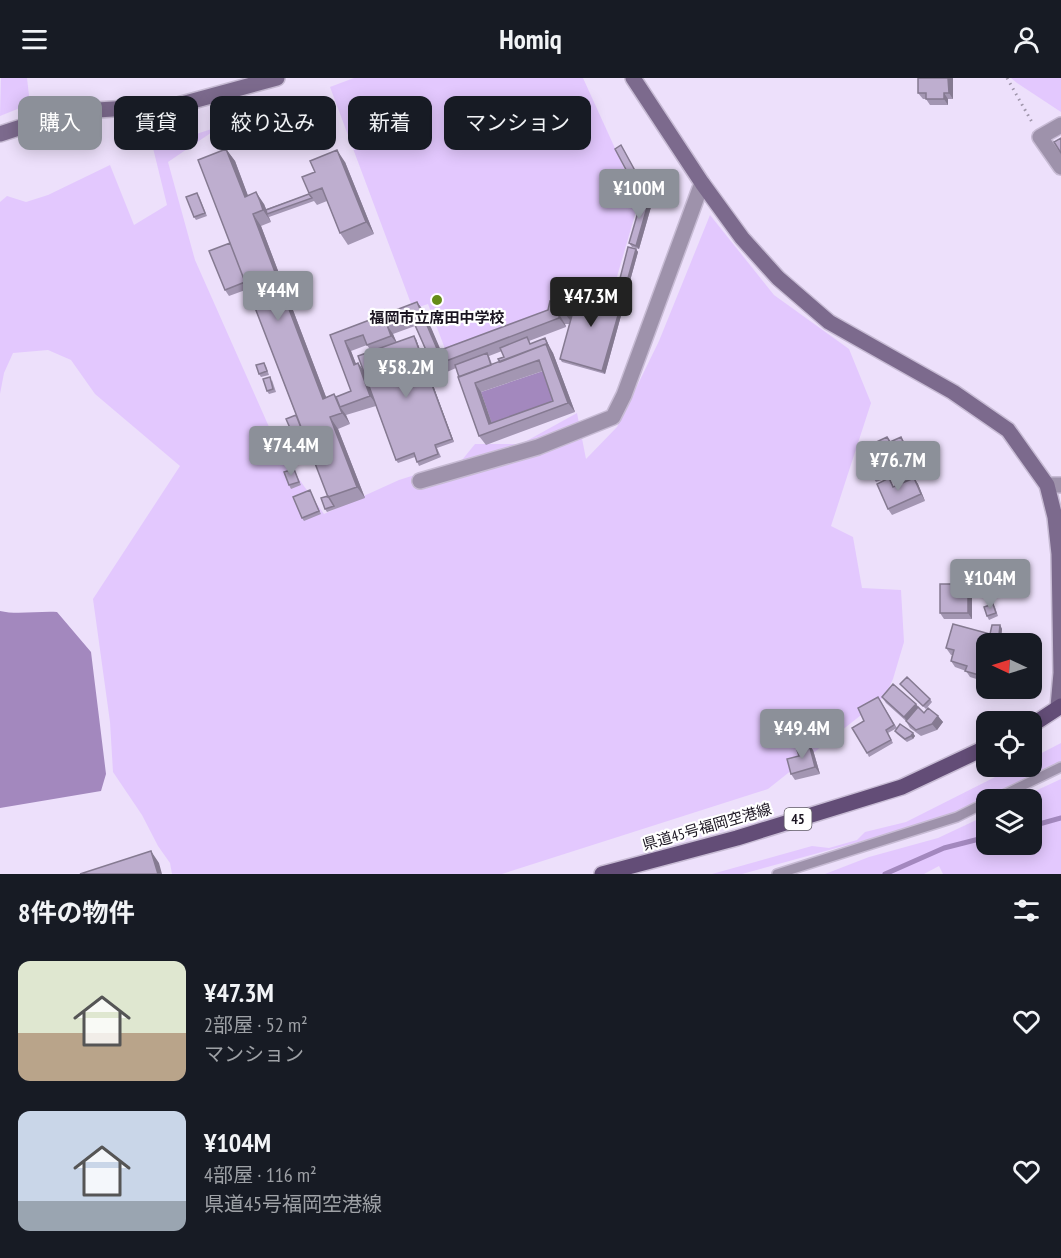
<!DOCTYPE html>
<html lang="ja">
<meta charset="utf-8">
<style>
:root{--surface:#171b24;--page:#242831;--text:#f1f3f6;--muted:#9ea1a6;--accent:#8c9099}
body{margin:0;font-family:"PT Sans Narrow","Noto Sans JP",sans-serif;background:var(--page);color:var(--text);height:100vh;display:flex;flex-direction:column;font-size:22px;white-space:nowrap}
*{box-sizing:border-box;margin:0}
p{font-size:20px;color:var(--muted)}
.icon{flex:none;width:33px;height:33px;fill:none;stroke:currentColor;stroke-width:2;stroke-linecap:round;stroke-linejoin:round}
.map{position:relative;height:796px;overflow:hidden}
.drawer{display:flex;flex-direction:column;background:var(--surface);flex:1}
.drawer>*{flex:none}
.guide{position:absolute;left:18px;top:18px;width:600px;height:54px;display:flex;gap:12px}
.needle{width:39px;rotate:274deg}
.fabs{position:absolute;left:976px;top:555px;display:grid;gap:12px}
.fabs a{display:grid;place-items:center;width:66px;height:66px;border-radius:12px;background:var(--surface);box-shadow:0 3px 15px #0003;font-size:30px}
.price{position:absolute;translate:-50% -51px;padding:0 14px;border-radius:6px;background:var(--accent);color:#fff;font-size:20px;line-height:39px;filter:drop-shadow(0 2px 3px #0008)}
.price::after{content:'';position:absolute;left:50%;top:36px;width:18px;height:14px;margin-left:-9px;background:inherit;clip-path:polygon(0 0,100% 0,50% 100%)}
.price.active{background:#222;color:#fff}
ul{padding:0;list-style:none}
li{display:flex;align-items:center;gap:18px;height:150px;padding:0 18px}
li span{display:grid;place-items:center;flex:none;width:168px;height:120px;border-radius:12px;color:#555}
li>.icon{margin-inline-start:auto}
span .icon{width:72px;height:72px;fill:#fffc;stroke-width:1}
li b{font-size:26px}
h2{display:flex;justify-content:space-between;align-items:center;height:72px;padding:0 18px;font-size:26px}
.chip{padding:0 21px;border-radius:12px;background:var(--surface);box-shadow:0 3px 15px #0003;font-size:21px;line-height:54px}
.chip.active{background:var(--accent);color:#fff}
header{display:flex;justify-content:space-between;align-items:center;height:78px;padding:0 18px;background:var(--surface);font-size:27px;font-weight:800}
.map>svg:first-child{display:block}
</style>
<header><svg class="icon" aria-label="menu" viewBox="0 0 24 24"><path d="M4 6h16M4 12h16M4 18h16"/></svg>Homiq<svg class="icon" aria-label="person" viewBox="0 0 24 24"><circle cx="12" cy="8" r="4"/><path d="M4 21q1-7 8-7t8 7"/></svg></header>
<div class="map">
<svg width="1061" height="796" viewBox="0 0 1061 796">
<rect width="100%" height="100%" fill="#ede0fb"/>
<!-- green -->
<path fill="#e3c8fe" d="M1,0H27L30,26L0,38Z
M354,0H583L639,123L614,209L580,201L571,224L550,231L548,236L447,276L428,226L413,231L330,9Z
M1011,0H1061V34L1017,5Z
M221,48L168,84L195,182L281,376L324,436L399,402L462,382L475,366H521L577,335L586,381L617,349L659,263L710,137L774,217L849,271L871,325L831,448L853,459L862,510L901,512L904,564L893,601L885,618L768,711L502,796H172L170,785L158,768L142,737L113,694L110,644L93,521L180,388L95,316L71,282L48,272L13,275L4,295L0,316V124L7,118L26,124L48,117L110,87L134,147L167,127L153,70Z
M1061,665V685L953,738L742,796H712L812,768L829,770L857,762L865,754L906,744L1015,689L1032,688V680Z
M1061,701V796H943L939,788L924,796H825L869,779L938,760L987,737V766H1032V722L1018,721Z"/>
<!-- water -->
<path fill="#a388be" d="M546,292L560,332L495,355L481,314Z
M0,533C16,537 38,533 57,534L91,574L106,696L101,713L0,730Z"/>
<g fill="none" stroke-linecap="round" stroke-linejoin="round">
<!-- stream -->
<path stroke="#a388be" stroke-width="5" d="M1032,748L1061,740
M885,796L944,770L987,759"/>
<defs>
<path id="lane" d="M993,722L1061,689
M777,796L957,739L987,724"/>
<path id="street" d="M1061,47L1040,59L1061,89
M420,403L538,369L613,339L624,317L702,105
M1047,407H1061"/>
<path id="secondary" d="M633,0L702,105L742,160L778,200L829,244L953,314L1008,352L1047,407L1055,439L1059,476L1061,595L1058,629
M0,56L43,42L81,33L178,27L277,0"/>
<path id="primary" d="M1032,647L1061,628
M602,796L737,760L902,709L987,669"/>
</defs>
<!-- lane casing -->
<use href="#lane" stroke="#c7bbd4" stroke-width="12"/>
<!-- street casing -->
<use href="#street" stroke="#c7bbd4" stroke-width="18"/>
<!-- secondary casing -->
<use href="#secondary" stroke="#c7bbd4" stroke-width="18"/>
<!-- primary casing -->
<use href="#primary" stroke="#c7bbd4" stroke-width="18"/>
<!-- path -->
<path stroke="#9f95aa" stroke-width="3" stroke-dasharray="1.5 4.5" stroke-linecap="butt" d="M1007,0L1033,46"/>
<!-- lane -->
<use href="#lane" stroke="#9e92ab" stroke-width="9"/>
<!-- street -->
<use href="#street" stroke="#9e92ab" stroke-width="15"/>
<!-- secondary -->
<use href="#secondary" stroke="#7c6a8d" stroke-width="15"/>
<!-- primary -->
<use href="#primary" stroke="#634d77" stroke-width="15"/>
</g>
<!-- wall -->
<path fill="#a396b2" fill-rule="evenodd" d="M918,0H953V21H948V27H930L926,21H923L918,15Z
M621,67L647,114L640,118L638,114Z
M226,71L235,83L248,118L264,126L266,131L309,116L345,84L374,156L348,167L340,155L327,123L317,127L314,123L269,139L271,144L261,148L326,319L334,316L336,319L351,313L330,257L424,233L440,272L573,233L617,218L616,216L636,171L638,174L625,221H623L625,223L605,296L562,284L560,281L570,246H565L566,249L529,263L531,266L545,260L547,263L550,271L553,275L575,334L486,367L479,358L456,290L440,297L433,288L415,248L393,256L396,264L416,261L454,364L437,370L441,379L419,388L415,379L398,385L396,382L376,328L346,337L350,346L338,351L365,420L327,434L325,431L328,418L305,359L296,363L294,359L296,337L248,211L229,218L225,212L230,165ZM367,267L371,273L363,291L356,286L351,273ZM502,273L504,279L500,284L492,286L489,278ZM543,293L553,323L492,345L481,314Z
M199,118L207,138L196,142L194,139Z
M653,122L639,171L632,169L629,165Z
M264,285L266,288L269,297L261,299L259,296Z
M272,302L276,314L269,316L267,313Z
M887,359L891,364L905,365L920,400L915,402L918,406L925,423L892,437L888,431L889,400L894,409L897,407L892,398L876,404L872,398L877,371Z
M294,391L301,407L291,411L289,407Z
M310,412L321,436L304,443L302,440Z
M968,504V506L972,512V541H944L940,535L952,506Z
M993,526L995,529L998,538L989,542L987,538Z
M1000,547L1002,551L1001,561L993,559L990,556Z
M995,562L994,566H987V589L983,603L970,599L966,593L955,589L951,583L952,577H951L946,570Z
M900,606L930,621L932,624L926,631Z
M882,619L916,626L924,635L938,638L943,644L937,652L921,658L910,650L906,643L886,625Z
M880,622L897,650L888,655L893,665L869,679L867,675L864,643Z
M895,653L913,655L915,658L913,661L907,664L897,656Z
M813,672L820,696L795,702L791,696L799,678Z"/>
<!-- shaded-wall -->
<path fill="#857a91" d="M948,0H953V21L949,15Z
M944,15L948,21V27L944,21Z
M226,71L235,83L253,131L245,119Z
M337,72L345,84L374,156L366,144Z
M256,114L264,126L268,136H267L271,144L263,132Z
M650,119L653,122L639,171L636,168Z
M253,136L261,148L331,332L323,321Z
M636,171L638,174L625,221L623,218Z
M623,220L625,223L605,296L602,293Z
M417,224L424,233L445,282L438,273Z
M569,227L576,236L573,246L566,237Z
M559,236L565,246L566,249L559,240Z
M387,247L393,256L398,267L391,258Z
M414,258L416,261L454,364L452,361Z
M545,260L553,275L575,334L568,325Z
M345,263L351,273L360,296L354,287Z
M358,285L365,294L377,327L370,318Z
M475,305L481,314L494,352L489,346Z
M334,316L343,328L340,329L346,337L350,346L342,335Z
M330,339L338,351L365,420L357,409Z
M901,359L905,365L920,400L916,394Z
M914,400L918,406L925,423L921,416Z
M964,498L972,512V541L968,535L964,506Z
M1000,547L1002,551L1001,561L999,557Z
M990,556L995,562L994,566H988Z
M987,567V589L983,603L979,597Z
M916,626L920,632L908,645L904,639Z
M938,638L943,644L937,652L932,646Z
M913,655L915,658L913,661L911,658Z
M809,666L813,672L820,696L815,689Z
M151,773L159,785L162,796H158Z"/>
<!-- building -->
<path fill="#beaecf" stroke="#857a91" stroke-width="1.5" fill-rule="evenodd" d="M918,0H948L949,15H944V21H926V15H918Z
M1061,60V75L1054,64Z
M621,67L645,111L638,114L615,71Z
M226,71L245,119L256,114L260,123L263,132L253,136L323,321L334,316L342,335L330,339L357,409L328,419L198,82Z
M337,72L366,144L340,155L322,110L309,115L302,99L315,94L310,83Z
M197,115L205,135L194,139L186,119Z
M309,116L312,120L267,136L266,132Z
M643,117L650,119L636,168L629,165Z
M230,165L245,204L225,212L209,173Z
M628,169L636,171L623,218L616,216Z
M580,208L623,220L602,293L560,281Z
M550,223L569,227L566,237L559,236V240L433,288L411,238L387,247L391,258L367,267L363,257L345,263L354,287L358,285L370,318L340,329L336,319L351,313L330,257L417,224L438,273L548,232Z
M414,258L452,361L435,367L438,376L417,384L414,375L396,382L358,278Z
M527,259L530,266L545,260L548,268L546,266L500,284L498,281L504,279L500,270Z
M546,266L568,325L479,358L458,299ZM539,282L553,323L489,346L475,305Z
M487,275L491,287L459,299L455,287Z
M264,285L267,293L259,296L256,287Z
M270,299L273,311L267,313L263,301Z
M296,337L303,355L294,359L286,341Z
M887,359L890,364L901,359L916,394L894,403L889,391L872,398L863,377L877,371L874,365Z
M294,391L299,404L289,407L284,394Z
M889,400L893,409L914,400L921,416L888,431L877,406Z
M310,412L319,433L302,440L293,419Z
M328,418L334,428L325,431L321,420Z
M953,498H964V506H968V535H940V506H952Z
M993,526L996,535L987,538L984,529Z
M953,546L990,556L979,597L965,593L967,588L951,583L954,572L946,570Z
M992,547H1000L999,557L990,556Z
M907,599L930,621L923,628L900,606Z
M893,606L916,626L904,639L882,619Z
M878,619L894,647L886,652L891,662L867,675L852,650L864,643L858,630Z
M918,629L924,635L928,630L938,638L932,646L916,652L906,643Z
M900,646L913,655L911,658L905,661L895,653Z
M809,666L815,689L791,696L787,681L799,678L796,669Z
M151,773L158,796H80Z"/>
<!-- markers -->
<circle fill="#658c18" stroke="#fff" stroke-width="2" cx="437" cy="222" r="6"/>
<g text-anchor="middle" stroke-width="4.5" stroke-linejoin="round" paint-order="stroke">
<!-- shield labels -->
<rect fill="#fff" stroke="#5f5b64" stroke-width="1.5" x="784.5" y="730" width="27" height="22" rx="4.5"/>
<g font-size="14" font-weight="bold" fill="#1b1521">
<text x="798" y="746">45</text>
</g>
<!-- poi labels -->
<g font-size="15" font-weight="bold" fill="#1b1521" stroke="#fff">
<text x="437" y="245">福岡市立席田中学校</text>
</g>
<!-- street labels -->
<g font-size="15" fill="#1b1521" stroke="#fff">
<text transform="translate(707 749) rotate(-16)" y="5">県道45号福岡空港線</text>
</g>
</g>
</svg>
<div class="fabs">
<a><svg class="needle" viewBox="-14 -14 28 28"><path d="M0-13l5 13h-10z" fill="#e53935"/><path d="M0 13l5-13h-10z" fill="#9ea1a6"/></svg></a>
<a><svg class="icon" aria-label="locate" viewBox="0 0 24 24"><circle cx="12" cy="12" r="6"/><path d="M12 2v4M12 18v4M2 12h4M18 12h4"/></svg></a>
<a><svg class="icon" aria-label="layers" viewBox="0 0 24 24"><path d="M12 4l9 5-9 5-9-5zM3 14l9 5 9-5"/></svg></a>
</div>
<b class="price" style="left:639px;top:142px">¥100M</b>
<b class="price" style="left:278px;top:244px">¥44M</b>
<b class="price active" style="left:591px;top:250px">¥47.3M</b>
<b class="price" style="left:406px;top:321px">¥58.2M</b>
<b class="price" style="left:291px;top:399px">¥74.4M</b>
<b class="price" style="left:898px;top:414px">¥76.7M</b>
<b class="price" style="left:990px;top:532px">¥104M</b>
<b class="price" style="left:802px;top:682px">¥49.4M</b>
<div class="guide">
<a class="chip active">購入</a>
<a class="chip">賃貸</a>
<a class="chip">絞り込み</a>
<a class="chip">新着</a>
<a class="chip">マンション</a>
</div>
</div>
<section class="drawer">
<h2>8件の物件<svg class="icon" aria-label="filters" viewBox="0 0 24 24"><path d="M4 7h16M4 17h16"/><circle cx="9" cy="7" r="2"/><circle cx="15" cy="17" r="2"/></svg></h2>
<ul>
<li><span style="background:linear-gradient(#dfe7d0 60%,#b9a48a 0)"><svg class="icon" aria-label="home" viewBox="0 0 24 24"><path d="M3 11l9-7 9 7M6 9v11h12V9"/></svg></span><div><b>¥47.3M</b><p>2部屋 · 52 m²</p><p>マンション</p></div><svg class="icon" aria-label="heart" viewBox="0 0 24 24"><path d="M12 20l-8-8c-3-5 5-10 8-4 3-6 11-1 8 4z"/></svg></li>
<li><span style="background:linear-gradient(#c9d6e8 75%,#9aa5b1 0)"><svg class="icon" aria-label="home" viewBox="0 0 24 24"><path d="M3 11l9-7 9 7M6 9v11h12V9"/></svg></span><div><b>¥104M</b><p>4部屋 · 116 m²</p><p>県道45号福岡空港線</p></div><svg class="icon" aria-label="heart" viewBox="0 0 24 24"><path d="M12 20l-8-8c-3-5 5-10 8-4 3-6 11-1 8 4z"/></svg></li>
</ul>
</section>
